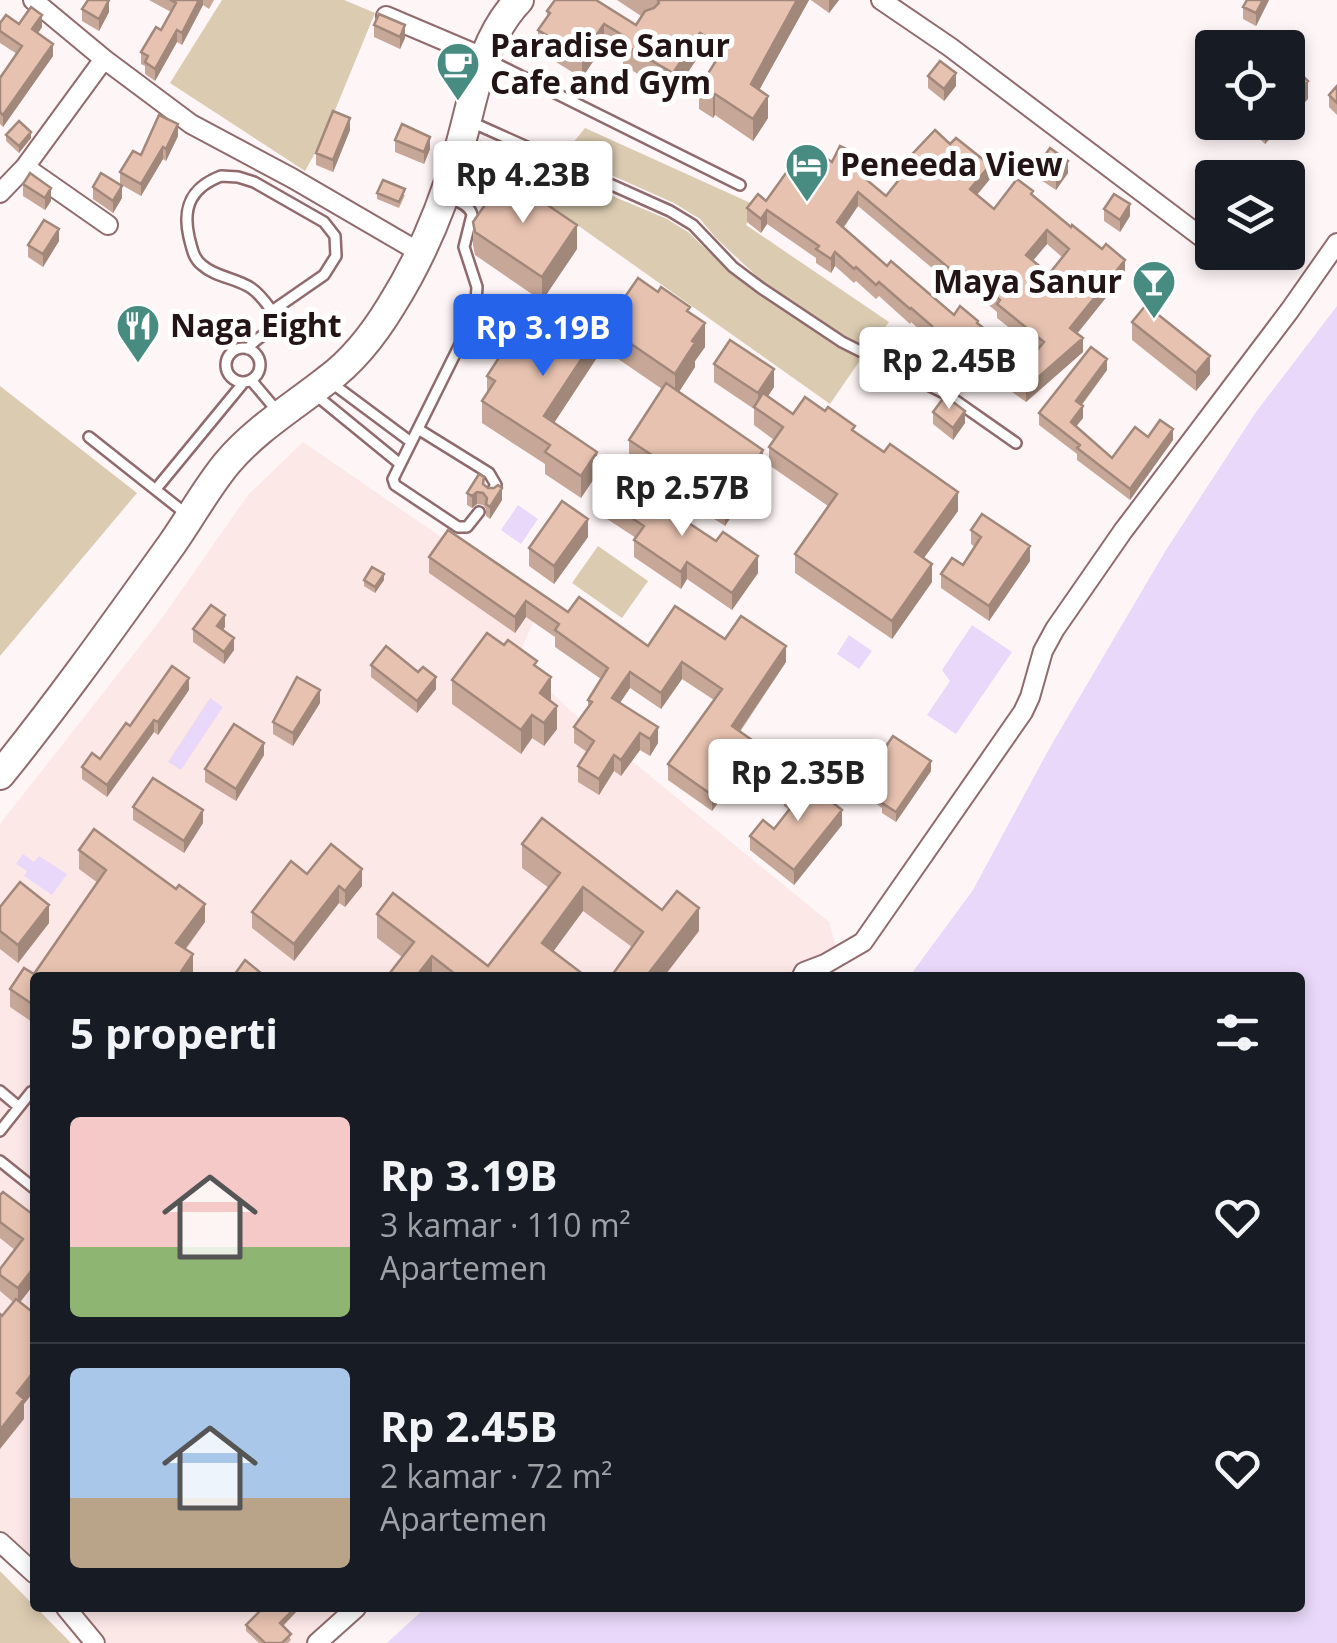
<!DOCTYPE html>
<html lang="id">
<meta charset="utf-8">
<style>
:root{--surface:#171b24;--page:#20242c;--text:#f1f3f6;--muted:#9ea1a6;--line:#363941;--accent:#2563eb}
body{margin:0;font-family:"Open Sans",sans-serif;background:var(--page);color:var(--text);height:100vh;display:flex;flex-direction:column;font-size:38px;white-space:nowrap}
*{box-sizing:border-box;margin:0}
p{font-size:32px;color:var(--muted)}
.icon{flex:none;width:55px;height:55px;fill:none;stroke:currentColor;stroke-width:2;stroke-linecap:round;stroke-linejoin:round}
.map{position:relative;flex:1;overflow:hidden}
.panel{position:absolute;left:30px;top:972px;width:1275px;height:640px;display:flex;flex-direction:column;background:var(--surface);border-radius:10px;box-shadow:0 5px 15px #0003}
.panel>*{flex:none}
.tools{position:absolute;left:1195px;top:30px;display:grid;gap:20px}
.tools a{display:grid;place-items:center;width:110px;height:110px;border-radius:10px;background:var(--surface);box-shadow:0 5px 15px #0003;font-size:50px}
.price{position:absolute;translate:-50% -85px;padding:0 22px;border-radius:10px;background:#fff;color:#222;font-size:32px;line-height:65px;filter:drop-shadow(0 2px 5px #0008)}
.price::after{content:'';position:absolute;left:50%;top:60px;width:30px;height:22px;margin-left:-15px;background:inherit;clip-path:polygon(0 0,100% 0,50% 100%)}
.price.on{background:var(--accent);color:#fff}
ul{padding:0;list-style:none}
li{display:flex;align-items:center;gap:30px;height:250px;padding:0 40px}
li+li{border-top:2px solid var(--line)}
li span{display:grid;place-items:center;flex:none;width:280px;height:200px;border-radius:10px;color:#555}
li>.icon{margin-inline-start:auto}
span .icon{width:120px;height:120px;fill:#fffc;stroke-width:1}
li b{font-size:42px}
h2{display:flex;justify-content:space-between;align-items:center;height:120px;padding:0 40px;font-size:42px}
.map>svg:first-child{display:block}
</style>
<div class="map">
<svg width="1337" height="1643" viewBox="0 0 1337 1643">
<rect width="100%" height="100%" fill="#fef5f6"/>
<!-- built -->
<path fill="#fde8e8" d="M303,442L540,605L517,660L572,712L829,922L838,954L801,978H35V1569L0,1534V824L162,618L248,495Z
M74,1608H356L317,1643H107Z"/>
<!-- green -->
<path fill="#dbcbb1" d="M222,0H344L375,13L324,137L305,171L170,83Z
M585,128L755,205L746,225L889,322L868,349L804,312L765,284L716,238L700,219L674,203L564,154Z
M553,171L667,219L688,232L729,271L756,291L839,345L863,356L830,404L535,195Z
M0,386L137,493L0,656Z
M598,546L648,581L622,618L572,583Z
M0,1571L71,1643H0Z"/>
<!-- water -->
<path fill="#e9d8f9" d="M1337,306V1643H387L425,1608H1300V978L909,977L973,890L1049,749L1166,550L1256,412Z
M518,505L538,519L521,544L501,530Z
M972,625L1012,652L956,734L927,715L950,681L942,670Z
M849,635L872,651L859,669L837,654Z
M210,698L223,707L181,770L168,762Z
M23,854L34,862L39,856L67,874L52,895L24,876L27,871L16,864Z"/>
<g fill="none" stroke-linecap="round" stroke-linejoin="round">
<defs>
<path id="lane" d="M487,59L740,185
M471,122L670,211L693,225L733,267L761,288L842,342L946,394L1016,443
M221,176L238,177L254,182L324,222L335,236L336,256L324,275L272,311C266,303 260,294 251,288C236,278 215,277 202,265C193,258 192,248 189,237C182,206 192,187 221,176Z
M449,197C457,201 470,205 472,215L464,247L477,287L475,314L393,479L395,485L458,527H467L479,512
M226 365a17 17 0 1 1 34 0a17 17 0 1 1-34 0Z
M248,349C255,337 275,332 276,318L272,311
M251,380L278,412
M333,384L411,442
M317,396L399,463
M418,429L489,473L496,485L491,493
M89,437L185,513
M156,489L244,382
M0,1091L19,1107
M0,1131L31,1092L35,1090
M0,1161L35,1189"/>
<path id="street" d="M33,0L104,59L191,124L292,178L419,252
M881,0L950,47L1212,245
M386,16L485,58
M25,167L108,225
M0,193L25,167L104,59
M801,978L804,972L825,964L863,942L1023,712L1030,697L1043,651L1055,629L1123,531L1290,310L1337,243
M0,1542L35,1574
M66,1608L95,1643
M317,1643L356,1608"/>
<path id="secondary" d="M0,775C60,701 116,622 172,544C191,517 207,487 228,462C256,429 293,407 327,380C353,361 374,334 391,306C420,260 443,205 458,153C474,100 479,42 519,0"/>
</defs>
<!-- lane casing -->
<use href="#lane" stroke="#906a6c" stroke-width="14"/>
<!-- street casing -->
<use href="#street" stroke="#906a6c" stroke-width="22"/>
<!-- secondary casing -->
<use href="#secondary" stroke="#906a6c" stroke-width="32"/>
<!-- lane -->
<use href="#lane" stroke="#fff" stroke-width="9"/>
<!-- street -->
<use href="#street" stroke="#fff" stroke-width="18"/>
<!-- secondary -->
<use href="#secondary" stroke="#fff" stroke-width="28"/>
</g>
<!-- wall -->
<path fill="#c7a797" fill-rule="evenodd" d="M149,0H214L209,9L203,5L182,45L177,42L155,81L145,74V66L141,64V52L161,30L171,12Z
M597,0L636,25L641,16L617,0H809L759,90L768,118L753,141L715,115L713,118L699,109V88L714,63L700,54L673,95L623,65V57L604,45L582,78L538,51V30L547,18V11Z
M811,0H839L829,13Z
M1269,0L1256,26L1243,19V7Z
M82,9L109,12L99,31L82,21Z
M0,23L19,24L42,27L38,33L53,56L3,127L0,124V78L17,54L0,43Z
M374,25L405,38L400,49L374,37Z
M928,76L956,86L944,101L928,88Z
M1337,86V115L1329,107V95Z
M1242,122H1285L1265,144Z
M350,130L333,172L316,165V153Z
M6,135L31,138L19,153L6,141Z
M178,136L166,161L163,159L141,196L120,184V172L141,155Z
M395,140L430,149L424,164L395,152Z
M950,144L990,179L977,195L994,209L1033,196L1125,274L1077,334L1083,352L1026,402L996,380L993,384L973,369L971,372L930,342V339L911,322L910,324L879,296L876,299L856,281L854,283L835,266L831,273L816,263V258L767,224L761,233L747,222V208L766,201L832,162L869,174L867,180L886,196L900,179V167ZM858,206L956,288L961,282L997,312V318L1037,350L1027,362L978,324L954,315L887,266L843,228ZM1047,244L1062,257L1049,274L1033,260Z
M1038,165L1068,173L1056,190L1038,178Z
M23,184L51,201L45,210L23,196Z
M93,187L122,198L113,213L93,199Z
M377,193L405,195L399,208L377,199Z
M1104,209L1130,216L1120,232L1104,221Z
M473,222L577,249L542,301L475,255L473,245Z
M59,241L43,267L28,257V245Z
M690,313L705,347L695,361V367L679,392L763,468L725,526L682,498V493L629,459V440L662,389L605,350V326Z
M1132,322L1210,374L1196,391L1132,340Z
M600,353L554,423L597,474L581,498L545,474V464L482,423V401L487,393V376Z
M714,364L774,387L768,396L793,414L855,433L958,511L924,558L932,582L892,639L795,573V554L828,506L769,465V447L774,440L754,425V409L714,382Z
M1107,370L1082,405L1083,418L1076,426L1112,458L1148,437L1173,440L1130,500L1077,460V454L1039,425V413Z
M933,412L965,423L953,440L933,424Z
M483,484L502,500L490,519L486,516V509L483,505L477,504L472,508L467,505V493Z
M604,500L758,573L732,610L687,579L681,589L634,557V540L636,538L604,517Z
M971,530L1030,561L989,621L941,588V574L963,565L975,547L971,544Z
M588,537L554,584L529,566V548Z
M429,557L568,612L648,646L725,639L786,662L740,732L752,757L712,811L668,780V764L714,700L682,679L661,709L630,688L620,703L658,743L650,756L640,750L621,776L614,771L599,795L578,782V766L587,752L574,743V727L588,708V700L601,679L555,647V637L526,617L515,633L429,573Z
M364,580H384L375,593L364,586Z
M225,627L223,630L234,650L224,664L193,642V629Z
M371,665L418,672L436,689L417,713L371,677Z
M537,667L551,701L557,729L544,746L532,738L521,754L452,704V680Z
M189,690L158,735L154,732L107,797L82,779V767L100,759L130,726Z
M320,703L293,746L273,734V722Z
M264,755L236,801L205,782V769Z
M878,758L931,771L896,822L882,813V808L861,793L862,781L846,771V761Z
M784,792L842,825L794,885L750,850V836L774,829L789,810L784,806Z
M133,807L203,823L184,853L133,820Z
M522,844L662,910L699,931L632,947L583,911L553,951L588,978H386L402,957L377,938V914L488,966L549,888L522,868Z
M79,850L205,922L186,949L193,972L35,978V1024L10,1007V989L34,974L98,883L79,869Z
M307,874L362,886L345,907L339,903L294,961L252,928V912Z
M0,907L49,923L18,963L0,949Z
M0,1195L35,1216L20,1302L35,1314V1390L24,1404V1419L2,1316L13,1302L0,1291V1269L15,1250L0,1238Z
M298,1608V1610L283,1626L291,1640L288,1643H259L246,1631V1625Z"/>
<!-- shaded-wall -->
<path fill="#a2887b" d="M109,0V12L99,31V19Z
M199,0H203V5L182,45V33Z
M797,0H809L751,105V84Z
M829,0H839L829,13Z
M1263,0H1269L1256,26V13Z
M42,15V27L32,42V29Z
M604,24V45L582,78V56Z
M405,25V38L400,49V37Z
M177,30V42L155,81V69Z
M700,33V54L673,95V73Z
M53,44V56L3,127V115Z
M956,73V86L944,101V89Z
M1308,81V99L1288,120V102Z
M715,94V115L713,118V96Z
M768,96V118L753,141V119Z
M350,118V130L333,172V160Z
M1268,122H1285L1265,144V126Z
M178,124V136L166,161V149Z
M31,132V138L19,153V146Z
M430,137V149L424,164V152Z
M163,147V159L141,196V184Z
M869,160V174L862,190V176Z
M1068,161V173L1056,190V178Z
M990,165V179L970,203V189Z
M122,186V198L113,213V201Z
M51,188V201L45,210V198Z
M858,192V206L837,237V222Z
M1130,204V216L1120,232V220Z
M767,210V224L761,233V219Z
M577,225V249L542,301V277Z
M59,229V241L43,267V254Z
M1047,230V244L1026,269V255Z
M835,252V266L831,273V259Z
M1125,260V274L1070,342V328Z
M961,268V282L956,288V274Z
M705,323V347L695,361V367L675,398V374L692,341Z
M600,331V353L544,438V416Z
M1083,338V352L1026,402V388Z
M973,355V369L971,372V358Z
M1210,356V374L1196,391V373Z
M1107,359V370L1076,412V401Z
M996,366V380L993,384V370Z
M774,369V387L758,411V393Z
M1083,406V418L1071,433V422Z
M965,411V423L953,440V428Z
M1173,429V440L1130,500V489Z
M763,450V468L725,526V508Z
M597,452V474L581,498V476Z
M502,488V500L490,519V507Z
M477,492V504L472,508V496Z
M958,492V511L915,570V552Z
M588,519V537L554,584V566Z
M1030,546V561L989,621V606Z
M758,556V573L732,610V593Z
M687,562V579L681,589V572Z
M932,564V582L892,639V621Z
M384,574V580L375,593V587Z
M526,601V617L515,633V617Z
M225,615V627L217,638V626Z
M234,638V650L224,664V652Z
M786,646V662L732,742V726Z
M682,662V679L661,709V693Z
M630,672V688L612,714V698Z
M436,677V689L417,713V701Z
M551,677V700L540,693Z
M189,678V690L158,735V722Z
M320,690V703L293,746V733Z
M557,706V729L544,746V723Z
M532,715V738L521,754V730Z
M154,720V732L107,797V785Z
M658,727V743L650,756V739Z
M640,733V750L621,776V760Z
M752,740V757L712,811V795Z
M264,743V755L236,801V789Z
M614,755V771L599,795V779Z
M931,761V771L896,822V812Z
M203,810V823L184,853V841Z
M842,810V825L794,885V870Z
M362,869V886L345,907V891Z
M339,886V903L294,961V944Z
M583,887V911L542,967V943Z
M205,904V922L176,961V943Z
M49,905V923L18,963V945Z
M699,908V931L663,978H645Z
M193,954V972L189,978H177Z
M432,956V978H415Z
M35,1266V1283L18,1305V1288Z
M35,1370V1390L24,1404V1419L0,1449V1430L17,1393Z
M295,1608H298V1610L280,1629V1623Z"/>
<!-- building -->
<path fill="#e7c2b0" stroke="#a2887b" stroke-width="2.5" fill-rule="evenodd" d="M88,0H109L99,19L82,9Z
M171,0H199L182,33L177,30L155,69L145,62L148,56L141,52L156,27L161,30L176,3Z
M555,0H596L636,25L645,11L654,8L659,3L658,0H797L751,84L768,96L753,119L715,94L713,96L699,88L724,48L700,33L673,73L623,44L627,38L604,24L582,56L538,30L550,13L547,11Z
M1247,0H1263L1256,13L1243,7Z
M31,7L42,15L32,29L53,44L3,115L0,112V78L22,46L0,31V23L6,15L19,24Z
M379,14L405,25L400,37L374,25Z
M940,61L956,73L944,89L928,76Z
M1288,62L1308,81L1288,102Z
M1337,86V103L1329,95Z
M333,111L350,118L333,160L316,153Z
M159,115L178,124L166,149L163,147L141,184L120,172L133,151L141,155Z
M19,121L31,132L19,146L6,135Z
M402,124L430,137L424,152L395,140Z
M935,130L950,144L956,138L990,165L970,189L994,209L1017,179L1033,191L1031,194L1071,227L1072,225L1102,249L1106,244L1125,260L1070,328L1083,338L1026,388L996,366L993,370L973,355L971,358L930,328L932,326L911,308L910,309L879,282L876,285L856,267L854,269L835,252L831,259L816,249L819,246L767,210L761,219L747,208L758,194L766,201L806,145L832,162L840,146L869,160L862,176L886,196L905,172L900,167ZM858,192L956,274L961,268L1000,300L997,304L1044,342L1027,362L977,323L978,321L960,306L954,315L891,261L887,266L837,222ZM1047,230L1069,249L1049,274L1026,255Z
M1050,148L1068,161L1056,178L1038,165Z
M1248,163L1269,178H1238Z
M30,173L51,188L45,198L23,184Z
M101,173L122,186L113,201L93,187Z
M505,176L577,225L542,277L475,232L473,222Z
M383,180L405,189L399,202L377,193Z
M1114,194L1130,204L1120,220L1104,209Z
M44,220L59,229L43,254L28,245Z
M638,278L658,292L661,287L690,307L687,311L705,323L692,341L695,343L675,374L605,326Z
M550,299L600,331L544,416L597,452L581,476L545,452L550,445L482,401L495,381L487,376L502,353L528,315L535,320Z
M1146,305L1210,356L1196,373L1132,322Z
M730,340L774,369L758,393L714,364Z
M1091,347L1107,359L1076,401L1083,406L1071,422L1112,458L1135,427L1148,437L1160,420L1173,429L1130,489L1077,448L1080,445L1039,413Z
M666,383L763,450L725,508L682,479L684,476L629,440Z
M763,393L793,414L805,397L825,411L828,407L855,426L852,430L884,452L890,444L958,492L915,552L932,564L892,621L795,554L837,494L769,447L783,427L754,407Z
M945,396L965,411L953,428L933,412Z
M479,474L484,477L483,484L488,488H494L498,485L502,488L490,507L486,504L487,498L483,493L477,492L472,496L467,493Z
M619,477L716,541L723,532L758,556L732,593L687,562L681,572L634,540L644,526L604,500Z
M562,501L588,519L554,566L529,548Z
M982,514L1030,546L989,606L941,574L952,558L963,565L981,537L971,530Z
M448,530L568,612L579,597L648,646L675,606L725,639L741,616L786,646L732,726L752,740L712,795L668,764L722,689L682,662L661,693L630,672L612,698L658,727L650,739L640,733L621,760L614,755L599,779L578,766L594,741L574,727L592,702L588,700L608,668L555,630L559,624L526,601L515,617L429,557Z
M372,567L384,574L375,587L364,580Z
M211,605L225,615L217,626L234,638L224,652L193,629Z
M487,633L504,645L508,640L537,661L534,665L551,677L540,693L557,706L544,723L532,715L521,730L452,680Z
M386,646L418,672L423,667L436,677L417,701L371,665Z
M172,666L189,678L158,722L154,720L107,785L82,767L92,753L100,759L126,723L130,726Z
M297,677L320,690L293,733L273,722Z
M234,724L264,743L236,789L205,769Z
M893,736L931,761L896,812L882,803L884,799L861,783L867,774L846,761L857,744L878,758Z
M798,775L842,810L794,870L750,836L763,820L774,829L796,801L784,792Z
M153,778L203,810L184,841L133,807Z
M542,818L662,910L677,891L699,908L645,978H610L643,932L583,887L542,943L588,978H460L432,956L415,978H386L414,942L377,914L393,893L488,966L560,873L522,844Z
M94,829L176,889L179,885L205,904L176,943L193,954L177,978H35V1006L10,989L24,968L34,974L106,870L79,850Z
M331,844L362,869L345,891L339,886L294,944L252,912L291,861L307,874Z
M20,882L49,905L18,945L0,931V907Z
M245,960L267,978H232Z
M3,1192L35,1216V1266L18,1288L0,1275V1269L23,1239L0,1222V1195Z
M16,1299L35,1314V1370L17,1393L24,1399L0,1430V1314L2,1316Z
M263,1608H295L280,1623L291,1634L282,1643H265L246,1625Z"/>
<!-- icons -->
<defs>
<symbol id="cafe-pin" viewBox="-11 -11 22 30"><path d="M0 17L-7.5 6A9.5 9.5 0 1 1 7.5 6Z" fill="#488c81" stroke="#fff"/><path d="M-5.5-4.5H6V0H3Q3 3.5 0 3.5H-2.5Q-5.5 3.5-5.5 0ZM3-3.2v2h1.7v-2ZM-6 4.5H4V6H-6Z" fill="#fff"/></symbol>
<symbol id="hotel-pin" viewBox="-11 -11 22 30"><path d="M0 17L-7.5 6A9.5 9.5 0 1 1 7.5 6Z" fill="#488c81" stroke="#fff"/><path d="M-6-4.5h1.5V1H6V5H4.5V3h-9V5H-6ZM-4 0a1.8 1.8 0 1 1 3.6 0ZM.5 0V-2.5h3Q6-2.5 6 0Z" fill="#fff"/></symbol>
<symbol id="bar-pin" viewBox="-11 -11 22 30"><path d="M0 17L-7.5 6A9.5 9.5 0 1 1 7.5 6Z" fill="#488c81" stroke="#fff"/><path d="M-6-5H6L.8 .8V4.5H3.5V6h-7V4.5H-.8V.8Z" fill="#fff"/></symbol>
<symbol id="restaurant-pin" viewBox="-11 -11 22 30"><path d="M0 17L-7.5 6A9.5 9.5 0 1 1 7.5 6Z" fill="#488c81" stroke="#fff"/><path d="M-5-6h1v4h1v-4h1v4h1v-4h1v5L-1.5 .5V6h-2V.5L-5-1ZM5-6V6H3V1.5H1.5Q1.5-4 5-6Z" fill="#fff"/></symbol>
</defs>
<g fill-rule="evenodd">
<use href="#cafe-pin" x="433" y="39" width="50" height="68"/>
<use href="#hotel-pin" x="782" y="140" width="50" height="68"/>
<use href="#bar-pin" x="1129" y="257" width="50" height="68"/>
<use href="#restaurant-pin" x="113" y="301" width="50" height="68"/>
</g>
<g text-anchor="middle" stroke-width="10" stroke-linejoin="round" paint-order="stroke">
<!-- poi labels -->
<g font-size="32" font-weight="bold" fill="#231415" stroke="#fff" text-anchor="start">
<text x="490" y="57">Paradise Sanur<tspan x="490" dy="37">Cafe and Gym</tspan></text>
<text x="840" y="176">Peneeda View</text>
<text x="1122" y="293" text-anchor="end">Maya Sanur</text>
<text x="170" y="337">Naga Eight</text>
</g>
</g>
</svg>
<div class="tools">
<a><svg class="icon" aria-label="locate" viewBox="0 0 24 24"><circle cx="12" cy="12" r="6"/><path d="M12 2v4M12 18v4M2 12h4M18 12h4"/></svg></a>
<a><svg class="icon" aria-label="layers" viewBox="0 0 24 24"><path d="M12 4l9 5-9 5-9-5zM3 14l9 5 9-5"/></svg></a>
</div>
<b class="price" style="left:523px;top:226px">Rp 4.23B</b>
<b class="price on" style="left:543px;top:379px">Rp 3.19B</b>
<b class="price" style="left:949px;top:412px">Rp 2.45B</b>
<b class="price" style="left:682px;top:539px">Rp 2.57B</b>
<b class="price" style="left:798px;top:824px">Rp 2.35B</b>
<section class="panel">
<h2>5 properti<svg class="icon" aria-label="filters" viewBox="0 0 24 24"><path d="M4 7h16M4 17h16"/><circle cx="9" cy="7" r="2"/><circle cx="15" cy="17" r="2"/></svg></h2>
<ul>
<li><span style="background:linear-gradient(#f6c9c9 65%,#8fb573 0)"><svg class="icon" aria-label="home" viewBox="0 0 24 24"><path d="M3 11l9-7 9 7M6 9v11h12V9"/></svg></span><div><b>Rp 3.19B</b><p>3 kamar · 110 m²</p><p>Apartemen</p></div><svg class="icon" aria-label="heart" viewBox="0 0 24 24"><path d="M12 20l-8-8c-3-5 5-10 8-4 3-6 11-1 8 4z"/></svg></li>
<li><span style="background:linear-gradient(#a9c7e8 65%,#b9a48a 0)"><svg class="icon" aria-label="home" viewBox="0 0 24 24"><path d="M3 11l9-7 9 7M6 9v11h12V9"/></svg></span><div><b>Rp 2.45B</b><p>2 kamar · 72 m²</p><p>Apartemen</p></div><svg class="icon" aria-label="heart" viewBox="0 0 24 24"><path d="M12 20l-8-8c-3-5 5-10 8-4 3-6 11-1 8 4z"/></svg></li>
</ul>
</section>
</div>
